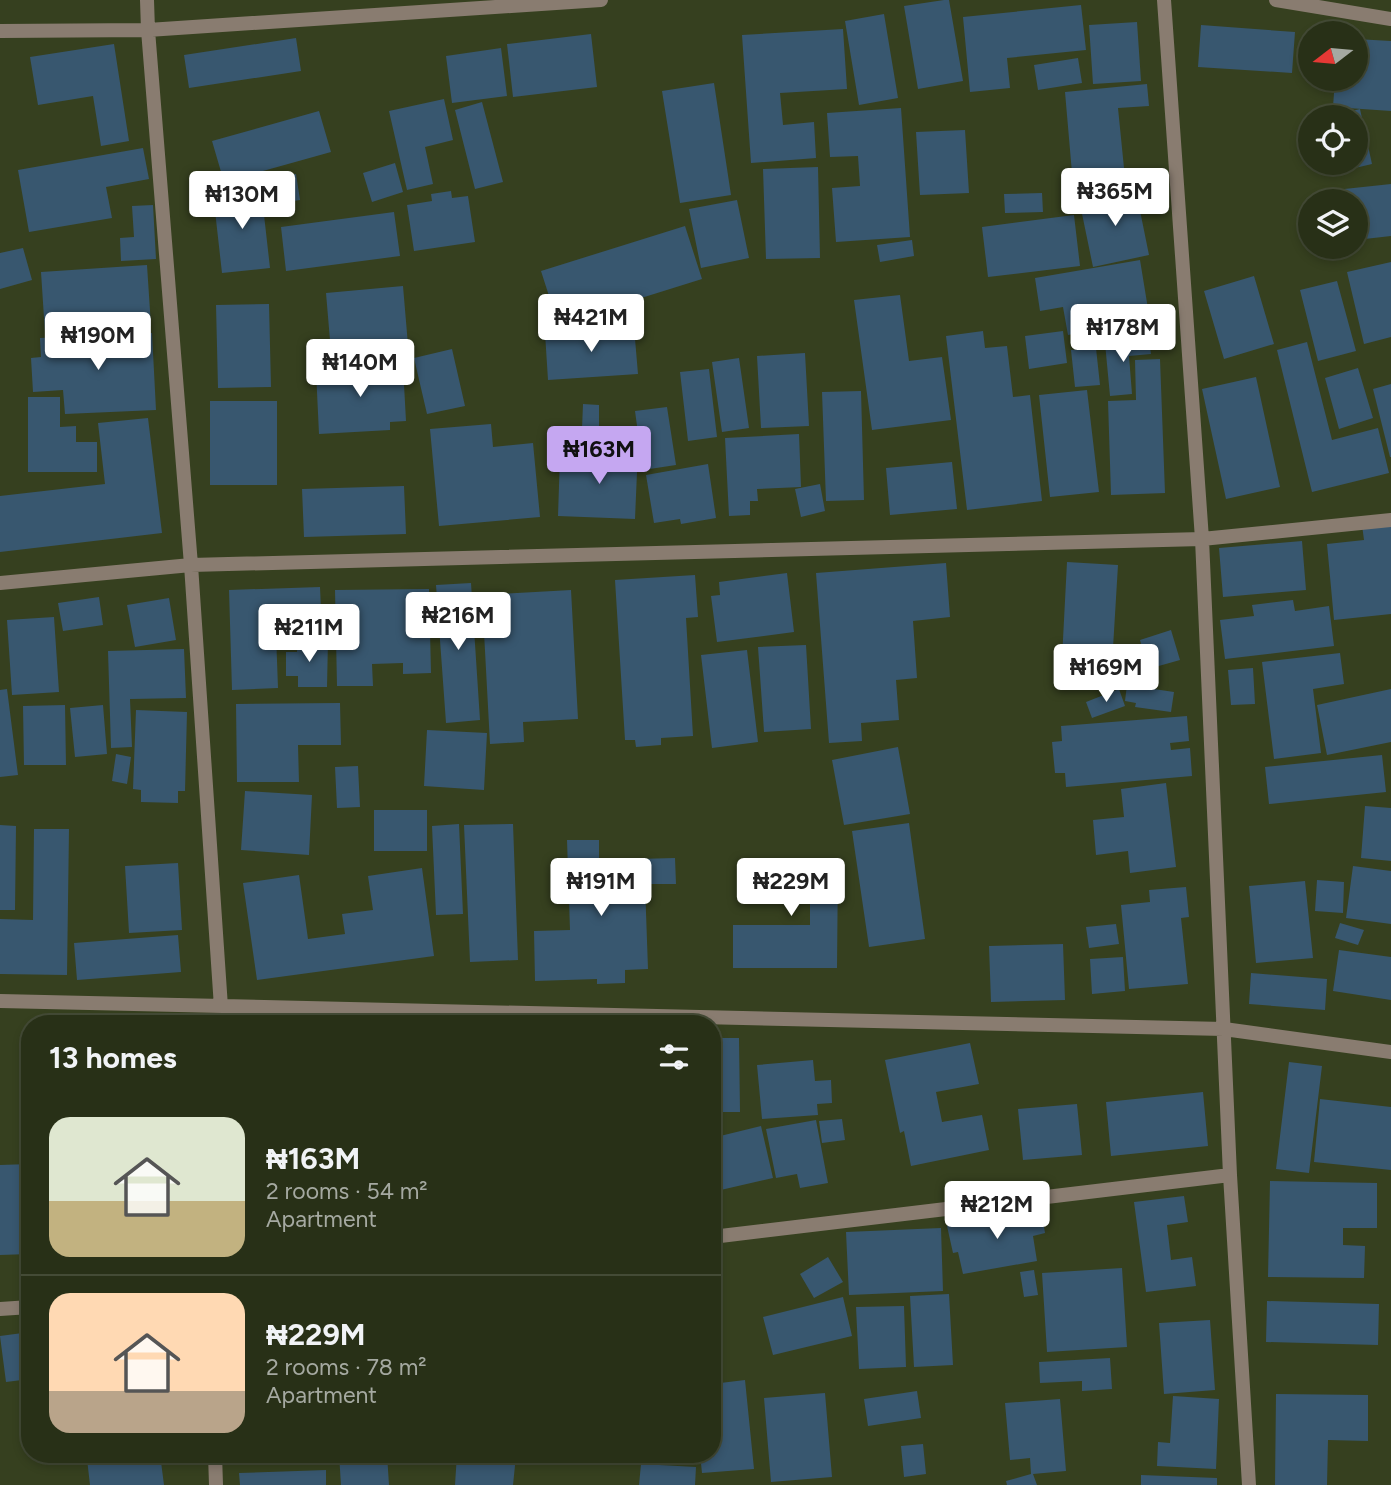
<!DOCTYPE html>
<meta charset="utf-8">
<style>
:root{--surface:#283017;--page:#303820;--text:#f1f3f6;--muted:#a5a9a1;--line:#444b36;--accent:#c5a7f1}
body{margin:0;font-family:Figtree,sans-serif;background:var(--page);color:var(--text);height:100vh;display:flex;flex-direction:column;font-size:26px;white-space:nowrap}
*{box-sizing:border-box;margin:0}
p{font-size:23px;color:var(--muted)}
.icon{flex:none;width:38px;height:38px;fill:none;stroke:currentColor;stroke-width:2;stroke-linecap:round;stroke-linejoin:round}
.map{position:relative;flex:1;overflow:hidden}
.side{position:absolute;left:21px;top:1015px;width:700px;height:448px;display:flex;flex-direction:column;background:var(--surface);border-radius:28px;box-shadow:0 4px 10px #0003,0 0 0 2px var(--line)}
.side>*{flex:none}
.needle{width:46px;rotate:254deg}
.controls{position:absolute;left:1298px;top:21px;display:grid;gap:14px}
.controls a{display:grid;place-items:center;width:70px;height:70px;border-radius:50%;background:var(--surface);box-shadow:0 4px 10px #0003,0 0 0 2px var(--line);font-size:35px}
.price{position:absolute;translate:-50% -60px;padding:0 16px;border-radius:7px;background:#fff;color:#222;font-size:23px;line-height:46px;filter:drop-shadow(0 2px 4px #0008)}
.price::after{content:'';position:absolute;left:50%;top:42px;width:21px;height:16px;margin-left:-10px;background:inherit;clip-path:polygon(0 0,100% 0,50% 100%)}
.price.on{background:var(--accent);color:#111}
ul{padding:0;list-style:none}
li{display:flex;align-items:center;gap:21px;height:175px;padding:0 28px}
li+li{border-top:2px solid var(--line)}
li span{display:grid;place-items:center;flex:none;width:196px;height:140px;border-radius:21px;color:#555}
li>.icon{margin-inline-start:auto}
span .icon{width:84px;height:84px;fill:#fffc;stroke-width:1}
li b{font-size:30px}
h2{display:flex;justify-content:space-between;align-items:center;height:84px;padding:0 28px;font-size:30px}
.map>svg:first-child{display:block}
</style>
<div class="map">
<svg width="1391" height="1485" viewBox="0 0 1391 1485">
<rect width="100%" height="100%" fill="#36401f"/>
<!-- building -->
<path fill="#38576f" d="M944,0H949L963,81L918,89L904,6Z
M1081,5L1086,50L1007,58L1010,88L970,92L963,17Z
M884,14L898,98L859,105L845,21Z
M1137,22L1141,81L1093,84L1089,25Z
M1201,25L1295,32L1292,73L1198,67Z
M843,29L847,89L780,93L783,125L814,122L816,158L751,163L742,35Z
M591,34L597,87L513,97L507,44Z
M296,38L301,71L189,88L184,55Z
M1356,39L1391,41V111L1333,107L1335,79H1356Z
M114,44L129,141L101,146L93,96L38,105L30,57Z
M501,48L507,96L452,103L446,56Z
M1078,58L1082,83L1038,90L1034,65Z
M714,83L731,195L680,203L662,91Z
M1147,84L1149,106L1118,108L1124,168L1072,173L1065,92Z
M444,99L453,140L425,147L433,184L407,190L389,111Z
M482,102L503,182L475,189L455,110Z
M901,108L910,237L836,242L832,188L860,186L858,156L830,157L827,113Z
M1360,109L1372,164L1338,172L1336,163H1356V117L1331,116Z
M319,111L331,152L224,182L212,141Z
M965,130L969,193L920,195L916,132Z
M143,148L149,179L106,187L112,218L29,232L18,170Z
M395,163L403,192L372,202L363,173Z
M818,167L820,258L766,259L763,169Z
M296,174L300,200L268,205L264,179Z
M1391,184V236L1356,240V201H1336L1335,190Z
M1135,186L1149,255L1093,267L1080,204L1115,197L1114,190Z
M261,188L270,268L222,273L213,193Z
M451,191L452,198L468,196L475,242L414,251L407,205L432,201L431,194Z
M1042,193L1043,212L1005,213L1004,194Z
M737,200L749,258L701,268L689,209Z
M153,205L156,259L121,261L120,238L134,237L132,206Z
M394,212L400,256L286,271L281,227Z
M1074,215L1080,266L988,277L982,227Z
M685,226L702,279L558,324L541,271Z
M912,240L914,256L880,262L877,245Z
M23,248L32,280L0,289V253Z
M1140,260L1150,321L1068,335L1063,307L1040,311L1035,278Z
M1391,262V337L1364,344L1347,272Z
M147,265L151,326L45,333L41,272Z
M1254,276L1274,344L1224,359L1204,291Z
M1337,281L1356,351L1318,361L1300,290Z
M403,286L408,345L331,352L326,293Z
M900,295L909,361L942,357L951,420L872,430L854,300Z
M269,304L271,387L218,388L216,305Z
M634,327L638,374L548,380L545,333Z
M983,331L985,348L1007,346L1013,397L1030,395L1042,501L967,510L946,336Z
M1063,331L1067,363L1029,369L1025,336Z
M152,333L156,410L65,414L63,390L33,392L31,358L41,357L40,338Z
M1149,339L1151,354L1129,356L1132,394L1110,396L1105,343Z
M1307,342L1332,440L1378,428L1389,473L1312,492L1277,350Z
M1096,348L1100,385L1075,387L1071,350Z
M452,349L465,406L427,414L414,358Z
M805,353L809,426L761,428L757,356Z
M739,358L749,428L722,432L712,362Z
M1160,359L1165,493L1111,495L1108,401L1136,400L1135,360Z
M403,366L406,421L390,422V430L319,434L316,371Z
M1358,368L1373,418L1339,429L1325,378Z
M709,369L717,437L688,441L680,372Z
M1256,377L1280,487L1226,499L1202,389Z
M1391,384V457H1390L1373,389Z
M1087,390L1099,492L1050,497L1039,395Z
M861,391L864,500L826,501L822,392Z
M28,397H60V427L76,426V442H97V472H28Z
M210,401H277V485H210Z
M583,404L599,405V430L582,429Z
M667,407L676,465L643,470L635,411Z
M148,418L162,533L0,552V496L105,484L98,423Z
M491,424L493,447L533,443L540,517L439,526L430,429Z
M799,434L801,487L757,489L758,501H750V515L729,516L725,438Z
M621,448L638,449L635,519L558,516L560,456L621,459Z
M952,462L957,509L890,515L886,468Z
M708,464L716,518L681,524L680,519L654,523L646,475Z
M820,484L825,511L801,517L795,489Z
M404,486L406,534L304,537L302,489Z
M1391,522V614L1334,620L1327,544L1364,540L1362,525Z
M1302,541L1306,590L1223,597L1219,548Z
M1067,562L1118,565L1111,681L1061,678Z
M946,563L950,617L913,621L917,678L896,680L899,720L861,723L862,741L829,743L816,573Z
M787,573L794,632L717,642L711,596L720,595L719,582Z
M695,575L698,617L686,618L693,736L661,738V745L636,747L635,740H625L615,580Z
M471,583L480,720L446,723L436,585Z
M320,587L322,632L276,633L278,688L232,690L229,590Z
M429,589L431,673L403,674V663L372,664L373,686H337L335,590Z
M571,590L578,719L523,722L524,742L490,744L482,595Z
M99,597L103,625L63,631L58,603Z
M169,598L176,640L135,647L127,605Z
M1293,600L1295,611L1329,606L1334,646L1225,659L1220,620L1254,616L1252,605Z
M54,617L59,692L12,695L7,620Z
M1171,630L1180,660L1148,669L1140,640Z
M298,641H328L327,687H298V676H286V652H297Z
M806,645L811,729L764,732L758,647Z
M184,649L186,698L130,699L132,747L111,748L108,651Z
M747,650L758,742L712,748L701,655Z
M1340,653L1344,684L1313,689L1321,753L1274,759L1262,662Z
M1253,668L1255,704L1231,705L1228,670Z
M1127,685L1174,692L1171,712L1135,707L1136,703L1125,701Z
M7,689L18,775L0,777V690Z
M1119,689L1125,706L1092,718L1086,702Z
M1391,689V742L1327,755L1317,705Z
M340,703L341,745H298L299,782H237L236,704Z
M65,705L66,765H24L23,706Z
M103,705L107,754L75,757L70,708Z
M136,710L187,712L185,791H178V803L141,802V790L133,789Z
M1187,716L1189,741L1170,743L1171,750L1190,748L1192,776L1066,787L1065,773H1055L1052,742L1062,741L1061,726Z
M427,730L487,733L484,790L424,786Z
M898,747L910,814L844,825L832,760Z
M116,754L131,757L127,784L112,781Z
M1382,755L1386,792L1269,804L1265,767Z
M358,766L360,807L337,808L335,767Z
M1166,783L1176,867L1130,873L1128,851L1096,855L1093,820L1124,817L1121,789Z
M245,791L312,795L309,855L241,850Z
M1365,806L1391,808V861L1361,858Z
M374,810H427V851H374Z
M909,823L925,939L869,947L852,831Z
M459,824L463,914L436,915L432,826Z
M513,824L518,960L470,962L464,825Z
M0,825L16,826L15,910H0Z
M34,829H69L67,975L0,974V919L33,920Z
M567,840H599V860L675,858L676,884H645L648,969L625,970V983L597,984V979L535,981L534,931L570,930Z
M742,861L838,862L837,968H733V925H810V891H742Z
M178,863L182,930L129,933L125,866Z
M1353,866L1391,871V924L1346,918Z
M422,868L434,956L257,980L243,883L299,875L308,939L345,934L342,914L373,910L368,876Z
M1317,880L1344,882L1343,913L1315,911Z
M1305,881L1313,958L1256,963L1249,886Z
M1186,887L1189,917L1181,918L1188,984L1129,989L1121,905L1150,902L1149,890Z
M1340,923L1364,930L1358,945L1335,938Z
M1116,924L1119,944L1089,948L1086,927Z
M178,935L181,972L77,980L74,943Z
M1063,944L1065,1000L991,1002L989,946Z
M1339,950L1391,957V1000L1333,991Z
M1123,957L1125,991L1092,994L1090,959Z
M1251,973L1327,979L1325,1010L1249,1004Z
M712,1038H739L740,1112H712Z
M970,1043L979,1084L936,1092L942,1122L982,1115L989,1150L911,1166L904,1131L900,1133L885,1060Z
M813,1060L815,1081L831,1080L832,1103L817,1104L818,1115L762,1119L757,1065Z
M1289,1062L1322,1066L1309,1173L1276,1169Z
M1203,1092L1208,1146L1111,1156L1106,1102Z
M1320,1099L1391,1107V1170L1314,1162Z
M1077,1104L1082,1155L1023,1160L1018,1109Z
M842,1119L845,1140L822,1143L819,1121Z
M816,1120L828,1183L800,1188L797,1174L776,1178L766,1129Z
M761,1126L773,1178L712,1192V1138Z
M26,1129L30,1130V1155H23Z
M30,1164V1254L0,1255V1165Z
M1270,1181L1377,1183V1228H1343V1245L1365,1246L1364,1278L1268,1277Z
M1184,1196L1188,1222L1167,1225L1171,1260L1192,1257L1196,1286L1146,1292L1134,1202Z
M1041,1208L1045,1233L1033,1236L1037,1261L963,1274L958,1252L953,1253L947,1226Z
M941,1228L943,1291L849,1295L846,1232Z
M828,1257L843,1282L814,1298L800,1274Z
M1122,1268L1127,1347L1047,1352L1042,1273Z
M1034,1270L1038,1295L1024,1297L1020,1272Z
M714,1278L717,1314L712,1315V1279Z
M949,1294L953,1365L914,1367L910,1296Z
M843,1297L852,1336L773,1355L763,1317Z
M1267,1301L1379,1304L1378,1345L1266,1342Z
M904,1306L906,1367L859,1369L856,1307Z
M1210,1320L1215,1390L1164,1394L1159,1323Z
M30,1332V1379L6,1382L0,1336Z
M1110,1358L1112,1389L1082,1391V1381L1040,1383L1039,1362Z
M745,1380L754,1469L702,1473L700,1454H712V1384Z
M917,1391L921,1418L868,1426L864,1399Z
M825,1393L832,1477L771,1482L764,1398Z
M1276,1394L1368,1395V1441L1328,1440L1327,1485H1275Z
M1173,1396L1219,1399L1216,1469L1157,1466L1158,1442L1170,1443Z
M1060,1399L1066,1471L1033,1474L1037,1485H1007L1006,1481L1031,1474L1030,1458L1010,1460L1005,1403Z
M923,1444L926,1474L904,1477L901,1446Z
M119,1454H160L164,1485H90L87,1459Z
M339,1454H387L389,1485H341Z
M457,1454L516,1456L513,1485H455Z
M641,1464L696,1467L695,1485H639Z
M326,1470V1485H240L239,1473Z
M1141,1475L1217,1478V1485H1141Z"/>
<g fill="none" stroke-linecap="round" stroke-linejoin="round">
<!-- street -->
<path stroke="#897c70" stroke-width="14" d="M147,0L148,30L191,565L221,1007L220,1024
M1164,0L1202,539L1230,1175L1249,1485
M1276,0L1391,19
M0,31L148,30L601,0
M0,583L191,565L1202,539L1391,520
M0,1001L1224,1029L1391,1052
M712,1237L1230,1175
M0,1309L30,1307
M215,1454L216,1485"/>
</g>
</svg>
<div class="controls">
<a><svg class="needle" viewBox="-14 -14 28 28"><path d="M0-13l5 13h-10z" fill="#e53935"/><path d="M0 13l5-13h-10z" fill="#a5a9a1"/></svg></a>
<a><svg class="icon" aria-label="locate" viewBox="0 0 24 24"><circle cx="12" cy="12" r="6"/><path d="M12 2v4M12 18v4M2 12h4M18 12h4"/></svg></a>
<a><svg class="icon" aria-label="layers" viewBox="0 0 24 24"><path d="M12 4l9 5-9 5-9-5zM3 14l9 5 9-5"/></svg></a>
</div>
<b class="price" style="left:1115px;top:228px">₦365M</b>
<b class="price" style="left:242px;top:231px">₦130M</b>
<b class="price" style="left:591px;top:354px">₦421M</b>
<b class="price" style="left:1123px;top:364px">₦178M</b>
<b class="price" style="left:98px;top:372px">₦190M</b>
<b class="price" style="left:360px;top:399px">₦140M</b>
<b class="price on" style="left:599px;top:486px">₦163M</b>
<b class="price" style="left:458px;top:652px">₦216M</b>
<b class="price" style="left:309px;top:664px">₦211M</b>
<b class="price" style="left:1106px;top:704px">₦169M</b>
<b class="price" style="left:601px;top:918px">₦191M</b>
<b class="price" style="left:791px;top:918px">₦229M</b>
<b class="price" style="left:997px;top:1241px">₦212M</b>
<section class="side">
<h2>13 homes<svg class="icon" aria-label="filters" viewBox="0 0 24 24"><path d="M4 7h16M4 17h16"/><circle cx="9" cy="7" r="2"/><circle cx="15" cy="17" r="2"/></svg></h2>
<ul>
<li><span style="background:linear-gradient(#dfe7d0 60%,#c2b280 0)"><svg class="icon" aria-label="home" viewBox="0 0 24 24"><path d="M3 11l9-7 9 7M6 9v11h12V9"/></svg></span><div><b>₦163M</b><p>2 rooms · 54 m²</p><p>Apartment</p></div></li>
<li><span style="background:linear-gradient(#ffd9b3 70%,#b9a48a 0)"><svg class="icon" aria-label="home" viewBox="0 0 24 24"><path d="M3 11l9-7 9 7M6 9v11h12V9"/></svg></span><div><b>₦229M</b><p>2 rooms · 78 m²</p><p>Apartment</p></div></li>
</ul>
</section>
</div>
